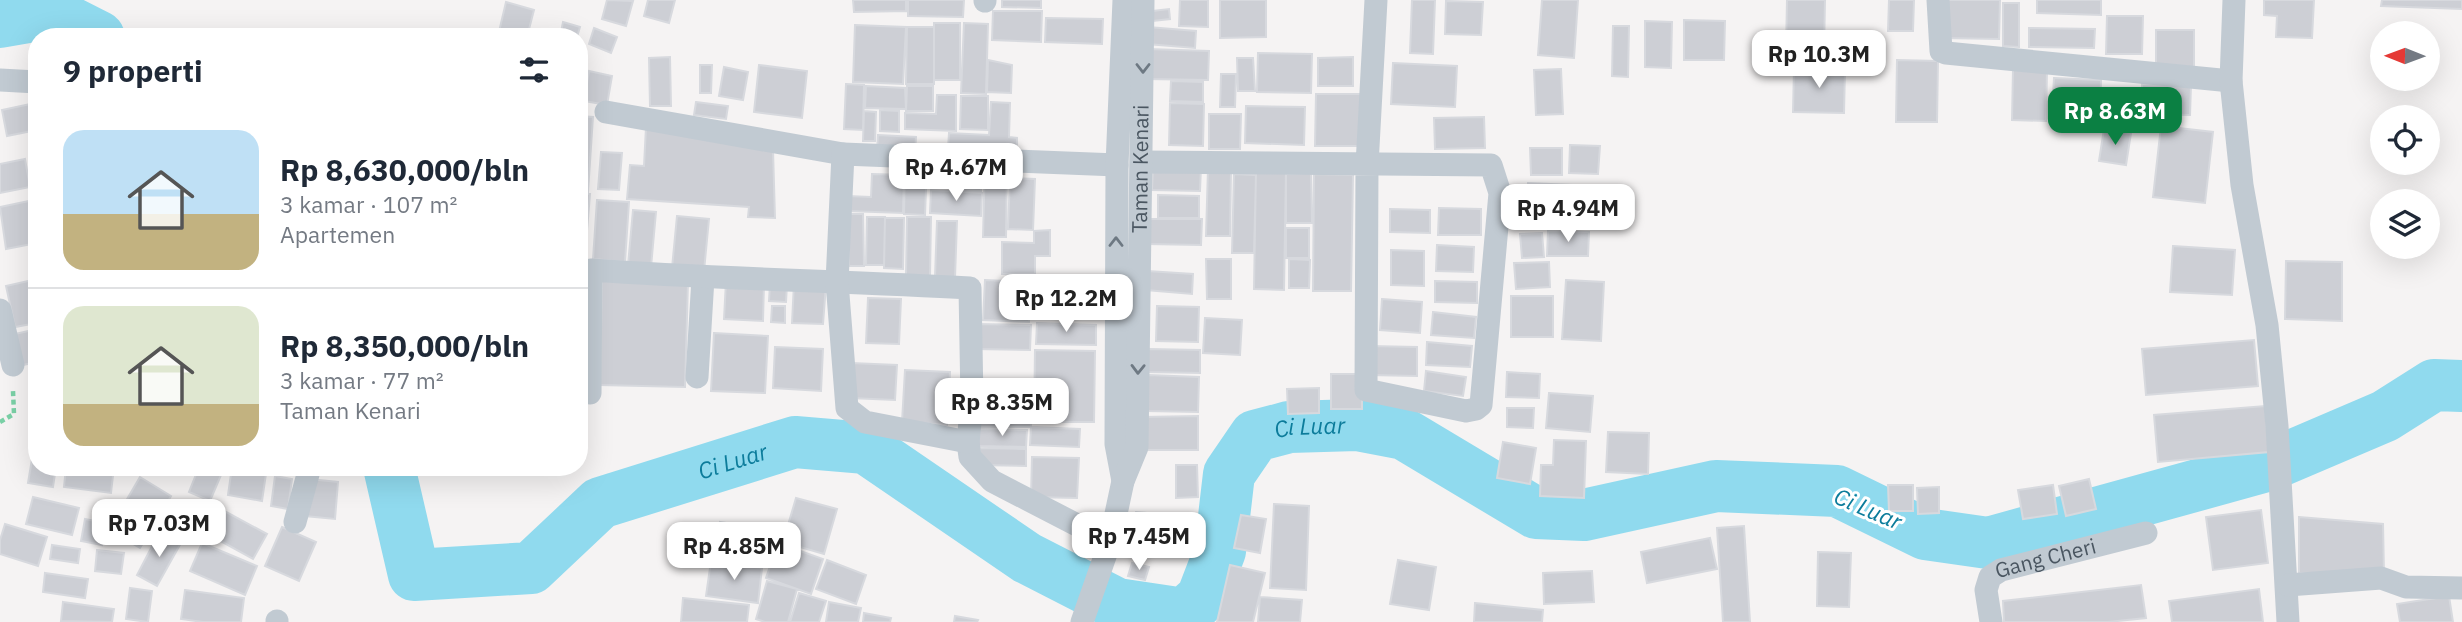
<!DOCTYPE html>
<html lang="id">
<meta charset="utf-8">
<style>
:root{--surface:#fff;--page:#f6f6f7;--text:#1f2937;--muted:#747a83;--line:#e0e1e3;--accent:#0b8043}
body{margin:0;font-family:"IBM Plex Sans",sans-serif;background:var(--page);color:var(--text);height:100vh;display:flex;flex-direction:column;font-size:26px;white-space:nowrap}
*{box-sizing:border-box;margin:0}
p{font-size:23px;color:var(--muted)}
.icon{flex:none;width:38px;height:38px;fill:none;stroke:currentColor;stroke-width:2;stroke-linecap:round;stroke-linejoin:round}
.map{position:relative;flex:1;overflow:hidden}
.panel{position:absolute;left:28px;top:28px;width:560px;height:448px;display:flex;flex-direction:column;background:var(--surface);border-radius:28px;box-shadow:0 7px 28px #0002}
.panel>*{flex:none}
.needle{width:46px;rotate:271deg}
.tools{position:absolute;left:2370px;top:21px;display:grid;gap:14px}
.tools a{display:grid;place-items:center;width:70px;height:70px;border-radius:50%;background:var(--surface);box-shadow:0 7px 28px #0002;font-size:35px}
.price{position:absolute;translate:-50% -60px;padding:0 16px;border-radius:14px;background:#fff;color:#222;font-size:23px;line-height:46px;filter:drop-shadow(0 2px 4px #0008)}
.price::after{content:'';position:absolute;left:50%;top:42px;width:21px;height:16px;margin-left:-10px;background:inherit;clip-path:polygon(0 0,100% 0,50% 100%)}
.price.on{background:var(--accent);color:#fff}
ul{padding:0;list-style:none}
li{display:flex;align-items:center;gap:21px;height:175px;padding:0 35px}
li+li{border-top:2px solid var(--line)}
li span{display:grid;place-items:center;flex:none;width:196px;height:140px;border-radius:21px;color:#555}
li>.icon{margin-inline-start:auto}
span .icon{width:84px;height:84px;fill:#fffc;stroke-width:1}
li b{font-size:30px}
h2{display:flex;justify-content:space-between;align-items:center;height:84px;padding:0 35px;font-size:30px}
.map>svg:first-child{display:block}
</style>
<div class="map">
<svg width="2462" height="622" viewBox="0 0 2462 622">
<rect width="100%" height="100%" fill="#f5f3f3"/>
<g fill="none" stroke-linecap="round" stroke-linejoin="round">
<!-- stream -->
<path stroke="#90daee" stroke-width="9" d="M52,13L73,0"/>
<!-- river -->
<g stroke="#90daee" stroke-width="52">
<path d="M0,22L52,13L99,37"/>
<path id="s1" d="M389,467L414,575L531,568L600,503L795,442L866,448L1027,558L1117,604L1184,614L1202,598L1220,551L1229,474L1255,436L1289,427L1357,425L1404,434L1536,513L1584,515L1716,486L1837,491L1925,534L1988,543L2270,465L2385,416L2434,385L2462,386"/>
</g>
</g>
<!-- building -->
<path fill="#cdcfd5" stroke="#d7d9de" stroke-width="2" d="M607,0L633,1L626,26L602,19Z
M648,0H675L669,23L644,16Z
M853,0H906V11L854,12Z
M908,0H964L963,17L908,16Z
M1002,0H1041V8L1002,7Z
M1180,0H1208V27L1179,26Z
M1220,0H1266V37L1220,38Z
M1412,0H1435L1433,54L1410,53Z
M1542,0H1578L1574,58L1538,55Z
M1787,0H1825L1824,51L1786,50Z
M1889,0H1914L1913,31H1888Z
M1944,0H2000L1999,39L1943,38Z
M2037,0H2101V15L2037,13Z
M2264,0H2314L2312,38L2276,37L2277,16L2264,15Z
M2382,0H2462V9L2381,6Z
M1446,1L1483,2L1481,35L1445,34Z
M506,2L534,10L527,37L498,36Z
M2003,3H2019V47L2003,46Z
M1169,9L1170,19L1144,22V12Z
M993,11H1042L1041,42L992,40Z
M2107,16H2143L2142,54H2106Z
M1046,18L1103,19L1102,44L1045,42Z
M1684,20L1725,21L1724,60H1684Z
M1645,21L1672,22L1671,68L1645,67Z
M563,22L580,27L577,37H560Z
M934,23H960V80H934Z
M964,23L988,24L986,94L961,93Z
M855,25L906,27L903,84L853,82Z
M1613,26H1629L1628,77L1612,76Z
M907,27H934V84H906Z
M1148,27L1196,31L1195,48L1147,44Z
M594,28L617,37L611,53L589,44Z
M2029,28L2095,29L2094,48L2029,47Z
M2156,30H2194V67H2156Z
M1147,49L1209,51L1208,80L1147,79Z
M1258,53L1312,54L1311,93L1257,92Z
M670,57L671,106H650L649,58Z
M1353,57V86H1318V58Z
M1237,58H1253L1255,91H1238Z
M988,60L1012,65L1011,93L987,92Z
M1897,60L1938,61L1937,122H1896Z
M1393,63L1457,66L1455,107L1391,104Z
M700,65H712L711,93H700Z
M759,65L807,71L802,118L754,112Z
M724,67L748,72L743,100L719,96Z
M1794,68L1845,69L1844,113L1793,112Z
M1561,69L1563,114L1536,115L1534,70Z
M2013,69L2047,70L2046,121L2012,120Z
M589,71L612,76L607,105L584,101Z
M1221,74H1236L1235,107H1220Z
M2054,78L2101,80L2100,115L2052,113Z
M1171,81L1203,82V102L1170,101Z
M846,84L864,85L863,130L844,129Z
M2142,84L2191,85L2190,115L2142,114Z
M866,86L905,88L906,109L865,108Z
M907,86H933V111H906Z
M1316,94H1361V146H1315Z
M937,95H956V131L905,129V113L936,114Z
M961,96H988V130L960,129Z
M696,102L728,106L726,119L694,115Z
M991,102L1010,103L1009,137L1017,138V152L948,149L949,133L989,135Z
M35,103L37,130L7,136L2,110Z
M1170,103L1204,104L1203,146L1169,145Z
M1246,106L1305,107L1304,145L1245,143Z
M880,110L899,111V132L880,131Z
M864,111L876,112L875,141H863Z
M1209,114H1241L1240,149H1209Z
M579,116L593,117L588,192L579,191Z
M1484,117L1485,148L1435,149L1434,118Z
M2161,126L2213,132L2205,203L2153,197Z
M646,127L773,150L775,218L748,217L749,207L627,199L630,165L644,166Z
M2104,129L2131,133L2126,165L2099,161Z
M878,135L916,137L915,152L877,151Z
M1570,145L1600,146L1598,174L1569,173Z
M1530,148H1562V175H1531Z
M601,152L622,153L619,190L598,189Z
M25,159L30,187L0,193V164Z
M960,162L982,163L981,191L959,190Z
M985,163L1007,164L1006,237H983Z
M927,164L925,215L904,214L905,165Z
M1153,166L1201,167L1200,191L1152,190Z
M1208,168H1231L1230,236H1206Z
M1256,169L1286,170L1284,290L1254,289Z
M1311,173L1312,223H1286V174Z
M872,174L904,175L903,213L848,211V196L871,197Z
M1234,174L1256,175L1254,253H1232Z
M1314,174L1353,175L1351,291H1313Z
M1010,178L1035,179L1033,230L1008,229Z
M1528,183L1572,185L1570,208L1527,207Z
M931,190L982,193L981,216L930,213Z
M579,193L590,194L585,255H579Z
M1158,195L1199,196V218H1158Z
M597,200L629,202L625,262L593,259Z
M29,201L37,243L6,249L0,207Z
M1439,208L1481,209V235H1438Z
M1390,209L1430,210V233L1390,232Z
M633,210L656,212L651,267L628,265Z
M849,214H863L864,266H849Z
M677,216L709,219L704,271L672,268Z
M867,217H885L884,265H866Z
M907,217H931L930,276H906Z
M885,218H904L903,269L884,268Z
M1148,219H1202L1201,245L1147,244Z
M937,221H957L955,278L935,277Z
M1286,228H1309V258H1286Z
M1050,230V256H1035V274H1002V242L1034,243V231Z
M1548,231L1589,232L1588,256H1547Z
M1542,233L1544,257L1522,258L1520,234Z
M1437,245L1474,247L1473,272L1436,271Z
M2173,246L2235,250L2232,295L2170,292Z
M1391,250L1424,251V286L1391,285Z
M1206,259H1231V299H1207Z
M1289,259L1310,260L1309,288H1289Z
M2286,261L2342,262V321L2285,319Z
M1549,262L1550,287L1516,289L1514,263Z
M1147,271L1193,274L1192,294L1146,290Z
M37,279V323L15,327L6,286Z
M602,279L688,282L685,387L600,385Z
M985,280L1031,282L1029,322L983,320Z
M1566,280L1604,282L1601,341L1562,339Z
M726,281L764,283L763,321L724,319Z
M1435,281L1477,282V303L1435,302Z
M794,283L826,285L823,324L792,323Z
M770,284L787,285L786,302L769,301Z
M1511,296H1553V337H1511Z
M868,298L901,299L899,344L866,343Z
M1382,299L1422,302L1420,333L1380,330Z
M772,306H785V323L771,322Z
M1157,306L1199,307L1198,342L1156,341Z
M1433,312L1476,317L1474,338L1431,335Z
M1205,318L1242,320L1240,355L1203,353Z
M1037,323L1096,325V345L1036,344Z
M975,324L1031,325L1030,350L975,349Z
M37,329V362L23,365L15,334Z
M714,333L768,336L765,393L711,391Z
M2254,340L2258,386L2146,395L2142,349Z
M1427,342L1472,346L1470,367L1426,365Z
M1369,346L1417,347V376L1369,375Z
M775,347L823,349L821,391L773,388Z
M1148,349L1200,350V373L1147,372Z
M1035,350L1095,351L1094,422H1034Z
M851,363L897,365L895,400L850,398Z
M905,370L950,372L947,425L902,422Z
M1426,371L1466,377L1463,396L1424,391Z
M1507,372L1540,374L1539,398L1506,397Z
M1331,374H1362V409H1331Z
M1148,375L1199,377L1198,412L1147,411Z
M1319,388V413L1288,414L1287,389Z
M1549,393L1593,396L1590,432L1546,428Z
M980,403H1030L1031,427H980Z
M2265,406L2269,452L2158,462L2154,415Z
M1507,408H1534L1533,428L1507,427Z
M1198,416V450H1144L1143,417Z
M1031,427L1080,429L1079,447L1030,445Z
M978,429L1027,430L1026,447L977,446Z
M1608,432L1649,433L1648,474L1606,472Z
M1554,440L1586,441L1584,498L1540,496L1541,465H1553Z
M35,441H37V467H56L53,487L28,483Z
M1503,442L1536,448L1530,484L1497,478Z
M980,448L1026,449V466L979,465Z
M1032,457L1079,458L1077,498L1031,497Z
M1176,465H1197L1198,497L1176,498Z
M66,467H114L111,493L64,487Z
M199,467L221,475L210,501L189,492Z
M232,467H267L262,501L228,495Z
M275,476L292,479L288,509L271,506Z
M140,477L171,496L140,548L109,530Z
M309,479L338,482L335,519L305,516Z
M2089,479L2096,509L2066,516L2059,486Z
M1888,485H1913V511H1889Z
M2053,485L2057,514L2023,519L2018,490Z
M1939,487V513L1918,514L1917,488Z
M33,497L79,508L72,535L26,524Z
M796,498L837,509L824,554L783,542Z
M1274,504L1309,506L1306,590L1270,588Z
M219,508L267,534L253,559L206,533Z
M2261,510L2268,563L2213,570L2206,517Z
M1136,512L1181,516L1177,554L1132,550Z
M1241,515L1266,519L1260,553L1234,548Z
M2299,517L2383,524L2384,574L2299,573Z
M85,519L106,523L102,545L81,541Z
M720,522L770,530L764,562L715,554Z
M5,524L47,537L38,566L0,554V540Z
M1744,526L1750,622H1723L1717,528Z
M282,527L316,542L299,581L265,566Z
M160,531L181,543L157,586L137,575Z
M1710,538L1717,569L1647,583L1641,552Z
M202,543L257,566L245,595L190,571Z
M778,543L823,559L811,594L766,578Z
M52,545L80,549L78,563L50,559Z
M97,550L124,553L121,574L95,571Z
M1818,552L1851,553L1849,607L1817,606Z
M827,560L866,575L856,604L816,589Z
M1398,560L1436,567L1429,610L1390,604Z
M711,561L762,568L758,603L706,596Z
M1132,563L1149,567L1145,580L1128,576Z
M1230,565L1265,573L1253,622H1217Z
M1592,571L1594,602L1544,604L1543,573Z
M45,573L88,579L85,598L43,592Z
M767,581L797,589L788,622H765L756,619Z
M2141,585L2146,618L2108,622H2004L2003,601Z
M130,588L152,591L148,622L126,619Z
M2259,589L2263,622H2172L2169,601Z
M185,590L244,598L241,622H203L181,619Z
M799,593L826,601L819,622H790Z
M2449,596L2453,622H2400L2397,604Z
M1260,597L1302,600L1300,622H1258Z
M683,598L749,605L747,622H681Z
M63,602L114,609L112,622L61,621Z
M829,602L861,608L858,622H826Z
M1475,603L1543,610L1542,622H1474Z
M864,613L891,618L890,622H863Z
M955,616L978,620L977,622H954Z"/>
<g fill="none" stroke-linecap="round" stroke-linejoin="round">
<!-- path -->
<path stroke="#7ad0a6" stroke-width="4.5" stroke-dasharray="5 3.5" stroke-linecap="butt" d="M0,422L14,414L13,391"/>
<!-- street -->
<g stroke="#c1cad2" stroke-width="23">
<path d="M1938,0L1941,51L1946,53L2231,81"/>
<path d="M2234,0L2231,81L2242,185L2267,325L2277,426L2288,622"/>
<path d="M985,1V0"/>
<path d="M0,80L37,82"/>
<path d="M606,112L843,154"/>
<path d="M1142,162L1491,165L1500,193L1481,405L1476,409L1466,411L1366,390L1367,165L1376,0"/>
<path d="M0,310L13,365"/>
<path d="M697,377L703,278"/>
<path d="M590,393L591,270C717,279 843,281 970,288L972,402L968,442L970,457L992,481L1110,542"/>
<path d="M968,442L865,422L847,408L837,282L843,154L1117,165"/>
<path d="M1123,481L1116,444L1117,165L1124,0"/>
<path d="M295,522L310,467"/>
<path d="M2288,585L2381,578L2406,587L2462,588"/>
<path d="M277,622V621"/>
<path id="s2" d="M1082,622L1110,542L1123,481L1137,447L1143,0"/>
<path id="s3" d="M1991,622L1986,590L1990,577L2001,570L2146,533"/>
</g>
</g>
<!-- one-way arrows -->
<defs><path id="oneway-chevron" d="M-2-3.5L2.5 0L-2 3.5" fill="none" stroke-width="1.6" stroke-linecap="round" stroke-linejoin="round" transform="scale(1.75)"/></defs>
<g stroke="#6e7983">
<use href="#oneway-chevron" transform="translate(1143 68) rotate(90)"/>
<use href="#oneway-chevron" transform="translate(1116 242) rotate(-90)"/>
<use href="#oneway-chevron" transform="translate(1138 369) rotate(91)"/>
</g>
<g text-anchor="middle" stroke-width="6" stroke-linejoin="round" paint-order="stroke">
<!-- street labels -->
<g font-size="21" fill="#4a5661" stroke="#fff">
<text dy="7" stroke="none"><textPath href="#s2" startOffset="462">Taman Kenari</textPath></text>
<text dy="7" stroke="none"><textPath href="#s3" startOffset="105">Gang Cheri</textPath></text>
</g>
<!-- water labels -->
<g font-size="23" font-style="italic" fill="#0c7c9b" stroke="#fff">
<text dy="8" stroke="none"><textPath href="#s1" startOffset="1216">Ci Luar</textPath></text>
<text dy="8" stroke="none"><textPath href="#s1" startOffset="462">Ci Luar</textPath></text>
<text transform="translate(1868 509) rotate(23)" y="8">Ci Luar</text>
</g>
</g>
</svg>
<div class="tools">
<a><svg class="needle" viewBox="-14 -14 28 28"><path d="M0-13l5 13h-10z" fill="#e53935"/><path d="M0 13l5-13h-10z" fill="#747a83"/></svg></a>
<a><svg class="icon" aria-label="locate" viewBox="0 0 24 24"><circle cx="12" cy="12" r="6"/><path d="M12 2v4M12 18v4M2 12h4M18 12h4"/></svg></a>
<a><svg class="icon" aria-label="layers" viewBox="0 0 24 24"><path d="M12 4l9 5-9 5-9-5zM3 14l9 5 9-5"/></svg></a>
</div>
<b class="price" style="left:1819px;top:90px">Rp 10.3M</b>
<b class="price on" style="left:2115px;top:147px">Rp 8.63M</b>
<b class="price" style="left:956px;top:203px">Rp 4.67M</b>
<b class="price" style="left:1568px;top:244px">Rp 4.94M</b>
<b class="price" style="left:1066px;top:334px">Rp 12.2M</b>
<b class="price" style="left:1002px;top:438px">Rp 8.35M</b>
<b class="price" style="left:159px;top:559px">Rp 7.03M</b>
<b class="price" style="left:1139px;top:572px">Rp 7.45M</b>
<b class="price" style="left:734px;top:582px">Rp 4.85M</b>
<section class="panel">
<h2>9 properti<svg class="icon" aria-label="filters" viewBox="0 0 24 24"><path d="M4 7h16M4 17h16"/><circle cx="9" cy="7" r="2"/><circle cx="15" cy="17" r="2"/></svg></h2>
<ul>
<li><span style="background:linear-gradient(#bfe0f5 60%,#c2b280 0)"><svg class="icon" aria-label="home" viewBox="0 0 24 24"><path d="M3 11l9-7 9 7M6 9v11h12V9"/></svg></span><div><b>Rp 8,630,000/bln</b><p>3 kamar · 107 m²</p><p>Apartemen</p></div></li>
<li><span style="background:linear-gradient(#dfe7d0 70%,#c2b280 0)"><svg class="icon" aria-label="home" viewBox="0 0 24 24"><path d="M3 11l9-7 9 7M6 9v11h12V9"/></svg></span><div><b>Rp 8,350,000/bln</b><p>3 kamar · 77 m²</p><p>Taman Kenari</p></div></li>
</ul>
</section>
</div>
